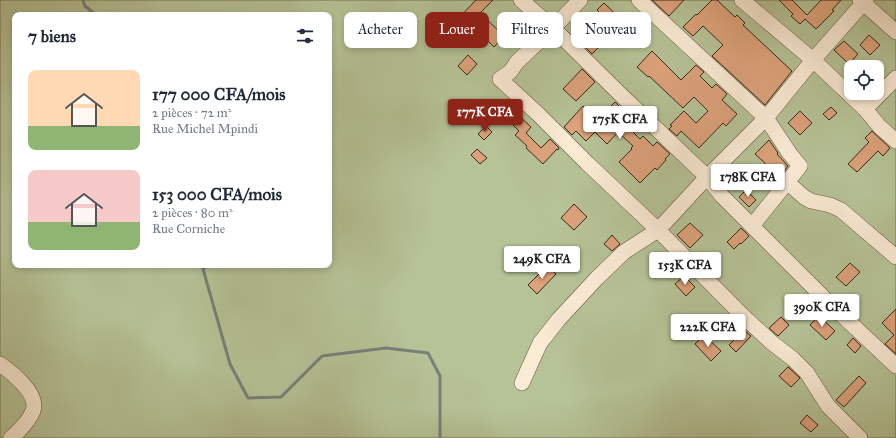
<!DOCTYPE html>
<html lang="fr">
<meta charset="utf-8">
<style>
:root{--surface:#fff;--page:#f6f6f7;--text:#1f2937;--muted:#747a83;--accent:#8f2418}
body{margin:0;font-family:"IM FELL Great Primer",serif;background:var(--page);color:var(--text);height:100vh;display:flex;flex-direction:column;font-size:15px;white-space:nowrap}
*{box-sizing:border-box;margin:0}
p{font-size:13px;color:var(--muted)}
.icon{flex:none;width:22px;height:22px;fill:none;stroke:currentColor;stroke-width:2;stroke-linecap:round;stroke-linejoin:round}
.map{position:relative;flex:1;overflow:hidden}
.side{position:absolute;left:12px;top:12px;width:320px;height:256px;display:flex;flex-direction:column;background:var(--surface);border-radius:8px;box-shadow:0 2px 6px #0003}
.side>*{flex:none}
.banner{position:absolute;left:344px;top:12px;width:380px;height:36px;display:flex;gap:8px}
.buttons{position:absolute;left:844px;top:60px;display:grid;gap:8px}
.buttons a{display:grid;place-items:center;width:40px;height:40px;border-radius:8px;background:var(--surface);box-shadow:0 2px 6px #0003;font-size:20px}
.price{position:absolute;translate:-50% -34px;padding:0 9px;border-radius:4px;background:#fff;color:#222;font-size:13px;line-height:26px;filter:drop-shadow(0 1px 2px #0008)}
.price::after{content:'';position:absolute;left:50%;top:24px;width:12px;height:9px;margin-left:-6px;background:inherit;clip-path:polygon(0 0,100% 0,50% 100%)}
.price.on{background:var(--accent);color:#fff}
ul{padding:0;list-style:none}
li{display:flex;align-items:center;gap:12px;height:100px;padding:0 16px}
li span{display:grid;place-items:center;flex:none;width:112px;height:80px;border-radius:8px;color:#555}
li>.icon{margin-inline-start:auto}
span .icon{width:48px;height:48px;fill:#fffc;stroke-width:1}
li b{font-size:17px}
h2{display:flex;justify-content:space-between;align-items:center;height:48px;padding:0 16px;font-size:17px}
.chip{padding:0 14px;border-radius:8px;background:var(--surface);box-shadow:0 2px 6px #0003;font-size:14px;line-height:36px}
.chip.on{background:var(--accent);color:#fff}
.map>svg:first-child{display:block}
</style>
<div class="map">
<svg width="896" height="438" viewBox="0 0 896 438">
<rect width="100%" height="100%" fill="#f7e0bf"/>
<filter id="stains"><feTurbulence type="fractalNoise" baseFrequency=".005" numOctaves="4"/><feColorMatrix values="0 0 0 0 .2 0 0 0 0 .09 0 0 0 0 .02 0 0 0 .5 -.17"/></filter>
<radialGradient id="worn" r=".72"><stop offset=".6" stop-color="#630" stop-opacity="0"/><stop offset="1" stop-color="#630" stop-opacity=".3"/></radialGradient>
<!-- green -->
<path fill="#b6c397" stroke="#787556" fill-rule="evenodd" d="M0,0H896V438H0ZM15,15H329V265H15ZM851,67H877V93H851Z"/>
<g fill="none" stroke-linecap="round" stroke-linejoin="round">
<!-- stream -->
<path stroke="#78807a" stroke-width="3" d="M83,0L85,6L96,15
M208,265L203,269L230,364L248,398L281,397L322,356L386,348L428,353L440,376V438"/>
</g>
<!-- building -->
<path fill="#dca27b" stroke="#3a2716" d="M476,0H493L480,13L504,36L494,47L483,36L482,37L473,29L467,34L455,22Z
M652,0H684L669,16Z
M712,0H717L735,17L737,15L745,23L743,25L792,71L765,105L712,56L723,45L703,26L693,36L683,27L696,14L697,15Z
M779,0H792L807,15L821,0H841L832,10L834,11L816,29L805,19L800,24L791,16L793,14Z
M604,3L628,26L620,34L612,27L595,45L598,48L592,54L577,39L602,15L597,10Z
M518,18L533,33L520,46L505,31Z
M869,35L880,45L870,55L860,45Z
M844,41L858,54L849,64L834,50Z
M652,51L681,80L696,65L704,72L700,76L712,88L716,84L727,94L722,100L737,114L726,126L723,123L699,148L681,131L677,136L669,129L672,126L670,125L684,111L696,123L708,111L694,97L683,108L649,76L648,77L637,67Z
M468,55L477,64L467,75L458,66Z
M582,69L595,82L576,101L563,89Z
M615,102L622,109L616,115L640,139L643,136L653,146L657,142L670,154L665,159L666,160L657,170L655,168L640,183L619,162L632,149L631,148L633,146L618,132L607,144L595,132L586,141L576,131L572,135L564,127L583,106L597,120Z
M512,106L519,113L517,114L531,127L526,133L541,148L550,139L559,148L558,150L557,149L543,164L526,148L527,146L515,135L519,131L503,115Z
M831,107L837,113L829,120L823,114Z
M800,111L812,123L800,135L788,123Z
M486,126L492,132L484,140L478,134Z
M872,131L890,148L883,156L878,151L857,172L848,164L869,142L865,138Z
M769,140L778,153L777,154L788,166L780,177L755,154Z
M477,149L487,158L480,164L471,155Z
M746,190L756,200L749,207L739,197Z
M574,204L587,217L574,230L561,218Z
M690,223L703,235L690,248L677,235Z
M741,228L749,236L741,244L740,243L734,249L727,242Z
M612,235L620,244L612,251L604,244Z
M850,263L860,272L846,286L836,277Z
M547,266L556,274L537,294L528,285Z
M684,276L695,287L686,296L675,284Z
M896,309V354L885,344L894,335L882,323Z
M819,316L835,331L826,340L810,325Z
M781,317L789,325L778,336L769,328Z
M744,330L751,336L736,352L729,345Z
M704,335L721,351L711,361L695,344Z
M853,338L861,346L855,353L847,345Z
M788,367L800,378L791,387L779,376Z
M859,376L866,383L844,407L836,400Z
M807,415L818,425L811,432L800,423Z"/>
<g fill="none" stroke-linecap="round" stroke-linejoin="round">
<defs>
<path id="minor" d="M521,0L553,28L620,94L707,177L722,196L826,300L896,366
M580,0L553,28L517,62L510,72L500,79L538,114L587,163L658,230L742,315L771,342L793,359L807,373L828,406L860,438
M639,0L766,118L790,154L800,166L752,226
M742,0L813,60L865,109L880,127L896,141
M860,0L896,32
M865,109L896,78
M787,182L804,197L811,201L830,205L841,210L896,257
M0,364C12,373 39,393 33,411C29,421 19,431 11,438
M522,383L540,343L559,319L597,278L624,252L658,230L707,177L766,118L813,60L866,0"/>
</defs>
<!-- minor casing -->
<use href="#minor" stroke="#695540" stroke-width="16"/>
<!-- minor -->
<use href="#minor" stroke="#faebd5" stroke-width="15"/>
</g>
<rect width="100%" height="100%" filter="url(#stains)"/>
<rect width="100%" height="100%" fill="url(#worn)"/>
</svg>
<div class="buttons">
<a><svg class="icon" aria-label="locate" viewBox="0 0 24 24"><circle cx="12" cy="12" r="6"/><path d="M12 2v4M12 18v4M2 12h4M18 12h4"/></svg></a>
</div>
<b class="price on" style="left:485px;top:133px">177K CFA</b>
<b class="price" style="left:620px;top:140px">175K CFA</b>
<b class="price" style="left:748px;top:198px">178K CFA</b>
<b class="price" style="left:542px;top:280px">249K CFA</b>
<b class="price" style="left:685px;top:286px">153K CFA</b>
<b class="price" style="left:822px;top:328px">390K CFA</b>
<b class="price" style="left:708px;top:348px">222K CFA</b>
<div class="banner">
<a class="chip">Acheter</a>
<a class="chip on">Louer</a>
<a class="chip">Filtres</a>
<a class="chip">Nouveau</a>
</div>
<section class="side">
<h2>7 biens<svg class="icon" aria-label="filters" viewBox="0 0 24 24"><path d="M4 7h16M4 17h16"/><circle cx="9" cy="7" r="2"/><circle cx="15" cy="17" r="2"/></svg></h2>
<ul>
<li><span style="background:linear-gradient(#ffd9b3 70%,#8fb573 0)"><svg class="icon" aria-label="home" viewBox="0 0 24 24"><path d="M3 11l9-7 9 7M6 9v11h12V9"/></svg></span><div><b>177 000 CFA/mois</b><p>2 pièces · 72 m²</p><p>Rue Michel Mpindi</p></div></li>
<li><span style="background:linear-gradient(#f6c9c9 65%,#8fb573 0)"><svg class="icon" aria-label="home" viewBox="0 0 24 24"><path d="M3 11l9-7 9 7M6 9v11h12V9"/></svg></span><div><b>153 000 CFA/mois</b><p>2 pièces · 80 m²</p><p>Rue Corniche</p></div></li>
</ul>
</section>
</div>
